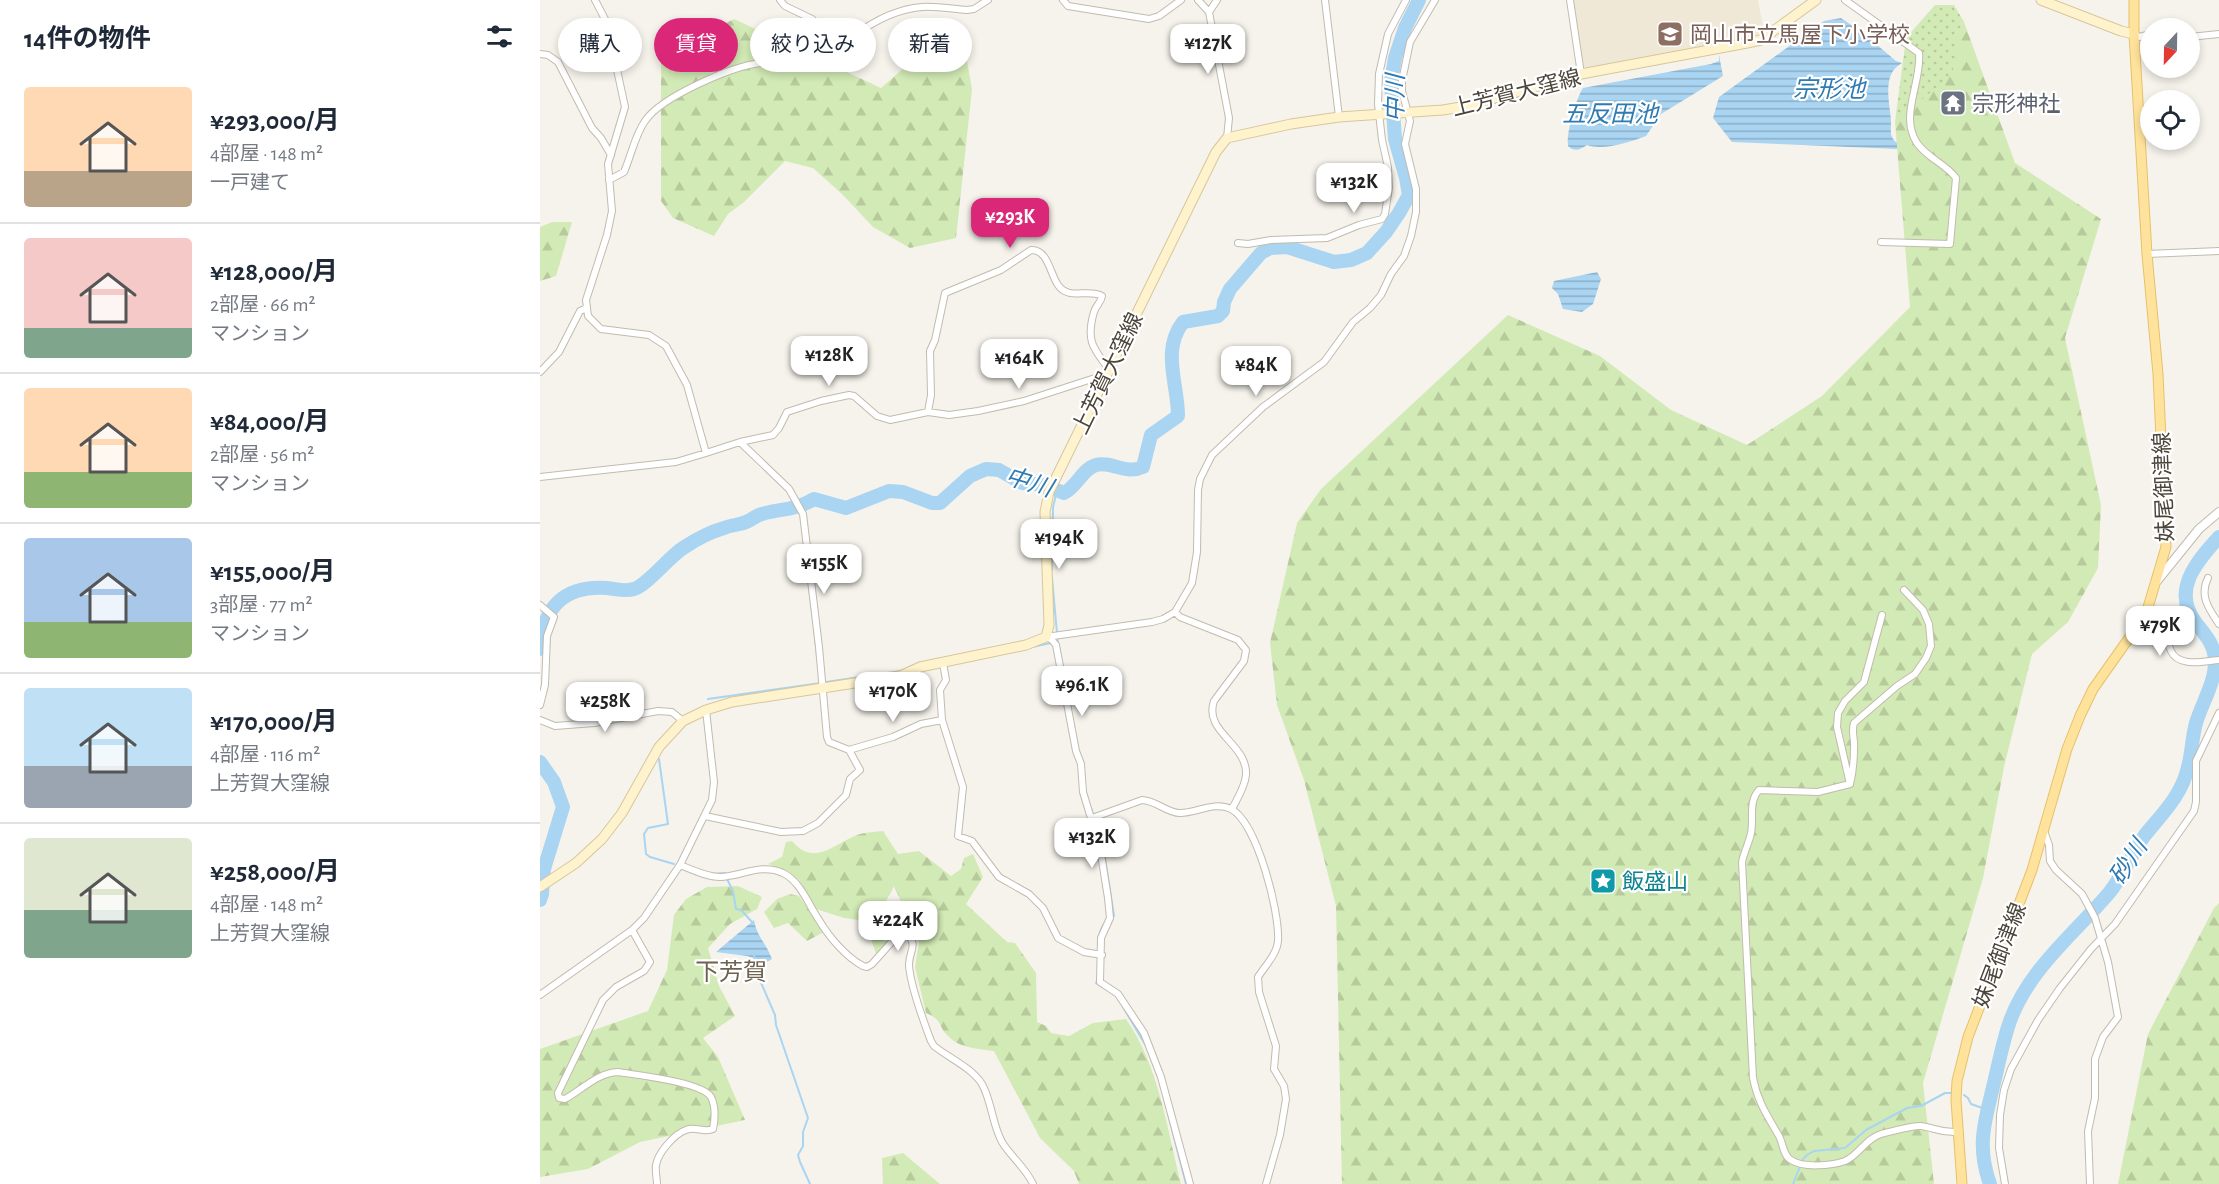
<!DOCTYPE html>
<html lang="ja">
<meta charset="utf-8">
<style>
:root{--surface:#fff;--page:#f2f2f3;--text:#1f2937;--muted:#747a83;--line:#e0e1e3;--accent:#db2777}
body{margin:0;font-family:"Alegreya Sans","Noto Sans JP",sans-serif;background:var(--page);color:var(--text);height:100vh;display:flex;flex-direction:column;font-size:22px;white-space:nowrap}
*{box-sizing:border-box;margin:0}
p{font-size:20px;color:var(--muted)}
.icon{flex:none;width:33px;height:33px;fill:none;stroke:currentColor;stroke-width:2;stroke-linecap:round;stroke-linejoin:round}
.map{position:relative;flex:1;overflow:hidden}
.panel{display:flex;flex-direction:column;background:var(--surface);width:540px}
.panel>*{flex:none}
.top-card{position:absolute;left:18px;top:18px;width:570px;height:54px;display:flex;gap:12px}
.needle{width:39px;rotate:202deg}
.buttons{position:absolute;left:1600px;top:18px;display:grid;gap:12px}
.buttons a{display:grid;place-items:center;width:60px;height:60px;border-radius:50%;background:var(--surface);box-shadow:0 3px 9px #0003;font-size:30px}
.price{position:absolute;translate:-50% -51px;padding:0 14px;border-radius:12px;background:#fff;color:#222;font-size:20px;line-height:39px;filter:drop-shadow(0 2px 3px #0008)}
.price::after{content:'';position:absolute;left:50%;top:36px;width:18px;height:14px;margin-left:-9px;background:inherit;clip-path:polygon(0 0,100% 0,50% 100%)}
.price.current{background:var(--accent);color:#fff}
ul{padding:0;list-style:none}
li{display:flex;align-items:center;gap:18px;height:150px;padding:0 24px}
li+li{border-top:2px solid var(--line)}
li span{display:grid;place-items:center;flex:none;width:168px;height:120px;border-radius:6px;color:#555}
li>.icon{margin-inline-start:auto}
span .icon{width:72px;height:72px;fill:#fffc;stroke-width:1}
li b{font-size:26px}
h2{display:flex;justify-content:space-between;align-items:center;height:72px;padding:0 24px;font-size:26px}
.tag{padding:0 21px;border-radius:27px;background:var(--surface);box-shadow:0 3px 9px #0003;font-size:21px;line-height:54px}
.tag.current{background:var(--accent);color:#fff}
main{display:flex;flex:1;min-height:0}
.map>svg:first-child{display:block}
</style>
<main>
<section class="panel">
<h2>14件の物件<svg class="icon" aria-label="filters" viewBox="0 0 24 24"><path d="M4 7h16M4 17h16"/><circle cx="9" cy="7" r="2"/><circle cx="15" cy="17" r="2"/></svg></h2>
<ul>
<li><span style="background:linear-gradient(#ffd9b3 70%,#b9a48a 0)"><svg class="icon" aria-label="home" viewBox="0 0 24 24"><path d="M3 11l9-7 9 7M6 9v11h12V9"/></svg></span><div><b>¥293,000/月</b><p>4部屋 · 148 m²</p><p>一戸建て</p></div></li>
<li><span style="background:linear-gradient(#f6c9c9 75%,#7fa58c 0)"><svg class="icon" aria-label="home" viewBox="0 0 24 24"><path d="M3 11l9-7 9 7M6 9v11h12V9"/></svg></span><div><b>¥128,000/月</b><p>2部屋 · 66 m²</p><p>マンション</p></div></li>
<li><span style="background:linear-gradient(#ffd9b3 70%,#8fb573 0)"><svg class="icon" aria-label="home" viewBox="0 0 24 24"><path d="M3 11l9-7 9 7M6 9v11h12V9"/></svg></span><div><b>¥84,000/月</b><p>2部屋 · 56 m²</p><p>マンション</p></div></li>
<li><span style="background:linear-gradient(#a9c7e8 70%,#8fb573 0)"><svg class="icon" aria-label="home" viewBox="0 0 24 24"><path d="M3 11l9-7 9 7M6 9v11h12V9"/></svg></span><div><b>¥155,000/月</b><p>3部屋 · 77 m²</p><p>マンション</p></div></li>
<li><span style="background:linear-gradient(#bfe0f5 65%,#9aa5b1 0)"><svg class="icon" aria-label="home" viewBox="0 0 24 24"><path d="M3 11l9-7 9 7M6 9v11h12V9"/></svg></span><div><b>¥170,000/月</b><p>4部屋 · 116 m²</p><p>上芳賀大窪線</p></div></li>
<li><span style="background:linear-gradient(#dfe7d0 60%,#7fa58c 0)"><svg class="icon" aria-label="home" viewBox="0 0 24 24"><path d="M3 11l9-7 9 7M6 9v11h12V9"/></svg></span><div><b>¥258,000/月</b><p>4部屋 · 148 m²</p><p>上芳賀大窪線</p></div></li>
</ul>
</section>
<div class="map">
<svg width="1679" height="1184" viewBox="0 0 1679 1184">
<defs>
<pattern id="forest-firs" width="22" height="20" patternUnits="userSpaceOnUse" patternTransform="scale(1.5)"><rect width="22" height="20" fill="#d2eab5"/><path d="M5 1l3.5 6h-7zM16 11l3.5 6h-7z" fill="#b6ca9c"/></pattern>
<pattern id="park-dots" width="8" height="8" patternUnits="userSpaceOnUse" patternTransform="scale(1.5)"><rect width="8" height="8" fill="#d2eab5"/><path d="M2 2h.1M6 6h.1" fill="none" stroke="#b6ca9c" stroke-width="1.8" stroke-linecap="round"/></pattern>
<pattern id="water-rules" width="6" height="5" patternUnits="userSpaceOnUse" patternTransform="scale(1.5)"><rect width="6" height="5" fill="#a9d4f2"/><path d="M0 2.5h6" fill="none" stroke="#8caec5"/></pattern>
</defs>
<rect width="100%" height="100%" fill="#f6f3ec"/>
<!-- education -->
<path fill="#efe8d6" d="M1033,0H1218L1224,32L1210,39L1047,68L1043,66Z"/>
<!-- forest -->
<path fill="url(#forest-firs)" d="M194,19L341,88L374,59L398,43L425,50L432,89L416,238L370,248L333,227L303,195L273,168L245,161L204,202L188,214L174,236L133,218L121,201V48L131,33L151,41Z
M1424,22L1475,163L1561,219L1525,338L1561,505L1558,568L1528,622L1492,654L1464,767L1443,878L1383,1083L1394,1184H802L796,906L764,780L737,705L730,643L757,523L781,489L968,315L1060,356L1131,410L1207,445L1282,396L1370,307L1355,122Z
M12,222H32L16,276L0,281V227Z
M343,831L358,854L379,851L411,876L421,869L424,858L433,854L443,877L426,904L467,942L475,943L496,973L497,1022L506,1026L511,1033L529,1036L553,1023L586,1019C619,1066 627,1129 641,1184H539L534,1171L500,1138L454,1051C439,1049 419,1048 408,1036C397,1025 404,1021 386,1013L375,967L379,942L354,886L345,903L357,915L364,929L357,930L336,954L325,921L304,918L276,909L259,880L248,871L228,864L242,857L246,842L252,841C275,868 294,843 320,834C327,832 336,832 343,831Z
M198,886L222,897L217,909L190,924L168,948L179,986L195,1016L163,1038L178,1057L205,1120L100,1142L48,1169L0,1177V1049L108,1011L127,970L134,915L146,899L167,887Z
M250,894L259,896L284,932L267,941L248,923L234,928L224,912L237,899Z
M1679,903V1184H1578L1608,1034L1674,908Z
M363,1153L400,1184H343L342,1158Z"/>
<!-- park -->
<path fill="url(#park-dots)" d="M1395,5H1414L1424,22L1415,35L1416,55L1412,74L1355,122L1366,38Z"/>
<!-- water -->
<path fill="url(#water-rules)" d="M1301,18L1323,33L1356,61L1362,63C1341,74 1350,103 1351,121C1351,131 1349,137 1357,143V149L1192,142L1173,118L1179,97L1284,21Z
M1179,55L1183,76L1121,114L1106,136C1090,142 1063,151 1047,145C1041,149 1035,153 1028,146C1026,133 1036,99 1043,88L1171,64L1179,61Z
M1057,272L1061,279L1053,304L1042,312L1023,309L1018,294L1012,288L1014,281Z
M214,920C217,937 226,943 232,959L227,962L207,956L176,952Z"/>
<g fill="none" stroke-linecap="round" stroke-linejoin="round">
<!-- stream -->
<path stroke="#a9d4f2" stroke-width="2" d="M512,570L513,507L517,491
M512,578L518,644
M269,587L272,611
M274,629L277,656
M428,661L511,643
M369,667L380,663
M286,682L361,671
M168,699L281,683
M119,759L128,824L108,828L104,834L106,854L110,857L134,864
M551,808L559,834
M172,874L185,873
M187,879L193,891L196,909L201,910L213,923
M558,949C558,934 561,922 574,916L564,852
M214,955L219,978L235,1015L236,1025L268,1118L263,1132V1146L258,1155L260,1162L270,1184
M558,978L556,983L562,987
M583,1007L606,1046
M1424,1095L1428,1098L1431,1104L1448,1110
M625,1102L646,1184
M1253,1184L1263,1159L1267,1155L1274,1151L1305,1148L1326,1130L1367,1108L1381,1106L1405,1093H1412"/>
<!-- river -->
<path stroke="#a9d4f2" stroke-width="14" d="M0,649C3,607 24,585 67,588C77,589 85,592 94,589C107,585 129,557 143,548C155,540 170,532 184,528C191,525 199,525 206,522C212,520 216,515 222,514C243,508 254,511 274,499L306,508L349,491L363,492L392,503H400L430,476L446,469L459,470L482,483L504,485L524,493C537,487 542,469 556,465C571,461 586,475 603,467L611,435L638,416C638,383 621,351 643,322L678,316L683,311L684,302L690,289L721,253L730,248L747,247L794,262L811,260L827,253L846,232L859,213L869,195L866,178L855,139L851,82L855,58L865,28L879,0
M0,762L14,782L23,807L4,869L2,894L0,900
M1450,1184C1436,1145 1445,1121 1454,1083C1459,1062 1463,1041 1470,1021C1489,969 1534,934 1569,893C1583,876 1592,853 1605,835C1622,814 1642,795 1648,767C1652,753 1652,737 1656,723C1662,703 1675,683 1675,662C1675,645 1666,636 1656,623C1631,591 1656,562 1679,537"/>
<defs>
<path id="minor" d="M55,0L67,23L85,107L68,164L72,211L67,235L46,300L48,316L61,329L109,335L126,346L147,385L166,453L200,442L249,489L263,514L279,647L287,737L289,742L309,750L320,770L310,779L306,795L278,823L263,831L241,832L165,816
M240,0L245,6L272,19L298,51
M523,0L528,6L609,19L619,16L641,0
M658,0L669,12L689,118L687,138
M785,0L799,117
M1030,0L1041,74
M1305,0L1379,53C1382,82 1359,116 1377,143C1387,158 1406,164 1416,178L1410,244L1341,242
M669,12L677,0
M1594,34L1599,37L1611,34
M1650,37L1679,34
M0,54L8,55L18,62L52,128L61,138L71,155
M69,180L84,172C91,156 95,135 105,121C121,97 192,66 221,63C238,61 253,72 270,66C288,59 301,47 315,35C334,21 358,9 382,7C397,6 412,9 427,10L434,9L448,0
M698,243L708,244L731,240L787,238L819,225L842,219L845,214L849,188L848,167L842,140L838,104L839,74L848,34L866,0
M1607,254L1679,251
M0,372L19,352L40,311L47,308
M388,412L391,395L390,351L395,340L405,293L461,270L491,250C508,249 510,274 518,285C529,301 548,288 562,296C561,303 556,305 554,312C546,339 552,348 569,369
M200,442L233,435L239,428L247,412L281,401L309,395L314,396L337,416L350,420L388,412L409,415L438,411L484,401L558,377L565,378
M0,477L136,462L166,453
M1668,578C1659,596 1669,609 1679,624
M0,605L14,617L7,636L5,685L0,705
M635,612L640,617L698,640L706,650L704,661L674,701C663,732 708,744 706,775C705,787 697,799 692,809
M1606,614L1623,624C1626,633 1627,642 1631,651C1639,668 1664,661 1679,660
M1342,615L1324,682L1305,701L1298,713L1297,727L1310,784L1278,792L1219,790C1208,802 1214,819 1211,833C1209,843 1204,852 1202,862L1213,1078C1218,1103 1227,1115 1239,1136C1243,1143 1243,1156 1251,1160C1263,1168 1291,1166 1305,1161C1319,1155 1325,1139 1341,1134C1349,1132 1373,1125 1381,1126C1396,1128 1400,1133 1417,1132
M506,637L612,622L623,619L635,612L652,583L657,552L658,490L660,479L672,455L723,407L784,362L813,322L830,308L841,295L851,274L864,256L871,236L876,212V189L865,144L870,121L862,91V81L870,42L895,0
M507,637L512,640L516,645L536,751L541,764L543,792L560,848L568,898L570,918L561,938L560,982L578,994L604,1033L621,1077L650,1184
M403,663L406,680L400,690L402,720L423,787L418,836L432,841L459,877L489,894L503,908L518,938L544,952L562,955
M0,720L15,726L54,723L118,711L132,712L143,721
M309,750L353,737L381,724L402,720
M1310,784C1313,772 1314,760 1314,748C1315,739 1311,733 1314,723L1357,686L1375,674L1386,658L1391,646L1389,624L1383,610L1364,590
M552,818L602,800C615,800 629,814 640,813C657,813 674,801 691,809C717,822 740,913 738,941C737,954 725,966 718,977L719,992L736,1046L734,1069L744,1086L746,1099L740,1135L726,1184
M1504,831L1509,845L1510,861L1516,870L1542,894L1555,918L1568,962L1578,1017L1563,1037L1555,1059V1098L1548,1131L1550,1184
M140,865C153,870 167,877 180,877C202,876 221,863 243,873C261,882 268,904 279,920C289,937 306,957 323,966L327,967L332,964L358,935L367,934C379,945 368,953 369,966C371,987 383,1020 391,1041L394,1046C409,1058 432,1068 442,1084C452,1102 452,1124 462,1142C471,1157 486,1168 493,1184
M92,930L110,962L104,971L76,987L63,1000L18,1093L19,1098L25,1099C43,1089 57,1073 78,1072C96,1075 162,1082 171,1097C176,1107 175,1119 173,1129C164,1133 155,1126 146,1130C134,1134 118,1153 116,1165C115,1171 117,1178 117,1184
M0,995L92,930L104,918L140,865L172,800L174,782L166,710
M1465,1184L1459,1148L1460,1115L1464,1090L1471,1069L1498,1020L1520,988L1551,949L1575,924L1654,811L1656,802V761L1679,713"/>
<path id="tertiary" d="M1617,581L1659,529L1679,512"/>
<path id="secondary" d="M1501,0L1581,31L1594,34
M0,887L36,863L62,839L82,813L119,747L143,721L166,710L192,702L360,676L380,667L486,645L506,637L509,625L505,512L509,492L676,152L687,138L751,124L799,117L903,110L927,106L1041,74L1207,43L1221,40L1276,0"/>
<path id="primary" d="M1422,1184L1416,1100L1417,1081L1428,1037L1492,870L1527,749L1540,716L1553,689L1606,614L1626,547L1618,374L1607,254L1594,34V0"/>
</defs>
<!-- minor casing -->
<use href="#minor" stroke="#c2bbae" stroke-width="8"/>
<!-- tertiary casing -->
<use href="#tertiary" stroke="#c2bbae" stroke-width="10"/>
<!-- secondary casing -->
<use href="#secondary" stroke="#d6c79b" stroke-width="11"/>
<!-- primary casing -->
<use href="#primary" stroke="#e6c16a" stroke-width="11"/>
<!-- minor -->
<use href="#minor" stroke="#fff" stroke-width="6"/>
<!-- tertiary -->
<use href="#tertiary" stroke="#fff" stroke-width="8"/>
<!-- secondary -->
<use href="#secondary" stroke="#fff3cd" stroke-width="9"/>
<!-- primary -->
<use href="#primary" stroke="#ffe39c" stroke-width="9"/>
</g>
<!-- icons -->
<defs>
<symbol id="school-square" viewBox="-11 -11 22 22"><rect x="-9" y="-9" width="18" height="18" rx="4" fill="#8d6e63" stroke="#fff"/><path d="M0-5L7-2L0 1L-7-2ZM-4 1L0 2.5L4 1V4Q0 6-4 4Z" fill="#fff"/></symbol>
<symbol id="temple-square" viewBox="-11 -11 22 22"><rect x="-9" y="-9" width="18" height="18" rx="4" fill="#6b7280" stroke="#fff"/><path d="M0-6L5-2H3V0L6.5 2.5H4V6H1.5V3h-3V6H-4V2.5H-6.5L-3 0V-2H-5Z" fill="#fff"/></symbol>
<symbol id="sight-square" viewBox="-11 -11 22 22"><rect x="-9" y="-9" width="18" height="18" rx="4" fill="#0f9aa8" stroke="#fff"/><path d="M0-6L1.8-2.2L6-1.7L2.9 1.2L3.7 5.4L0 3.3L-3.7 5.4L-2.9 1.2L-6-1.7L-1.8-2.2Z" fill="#fff"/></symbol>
</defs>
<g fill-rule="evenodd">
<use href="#school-square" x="1115" y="19" width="30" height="30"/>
<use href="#temple-square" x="1398" y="88" width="30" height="30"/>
<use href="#sight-square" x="1048" y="866" width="30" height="30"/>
</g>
<g text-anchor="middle" stroke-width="4.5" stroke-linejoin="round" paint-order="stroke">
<!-- education labels -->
<g font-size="22" fill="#785e54" stroke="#fff" text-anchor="start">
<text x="1150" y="42">岡山市立馬屋下小学校</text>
</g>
<!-- street labels -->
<g font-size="22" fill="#4b4439" stroke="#fff">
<text transform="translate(976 92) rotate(-14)" y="8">上芳賀大窪線</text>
<text transform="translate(567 373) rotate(-64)" y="8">上芳賀大窪線</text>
<text transform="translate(1623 487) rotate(-92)" y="8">妹尾御津線</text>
<text transform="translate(1459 955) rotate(-69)" y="8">妹尾御津線</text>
</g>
<!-- worship labels -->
<g font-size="22" fill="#5b616d" stroke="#fff" text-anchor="start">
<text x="1432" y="111">宗形神社</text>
</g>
<!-- culture labels -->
<g font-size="22" fill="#0d838f" stroke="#fff" text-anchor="start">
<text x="1082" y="889">飯盛山</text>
</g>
<!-- water labels -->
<g font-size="24" font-style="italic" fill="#2e7ab2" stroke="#fff">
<text x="1289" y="97">宗形池</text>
<text transform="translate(855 98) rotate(-89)" y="8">中川</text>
<text x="1070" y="122">五反田池</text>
<text transform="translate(489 482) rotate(17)" y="8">中川</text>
<text transform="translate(1588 862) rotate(-57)" y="8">砂川</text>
</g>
<!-- neighbourhood labels -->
<g font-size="24" fill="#6e6250" stroke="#fff">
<text x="191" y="980">下芳賀</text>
</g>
</g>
</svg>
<div class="buttons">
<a><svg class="needle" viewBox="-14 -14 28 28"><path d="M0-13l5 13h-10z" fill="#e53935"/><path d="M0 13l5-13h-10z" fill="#747a83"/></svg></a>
<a><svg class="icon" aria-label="locate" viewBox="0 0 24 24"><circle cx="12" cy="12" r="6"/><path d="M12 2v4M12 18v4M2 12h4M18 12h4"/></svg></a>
</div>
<b class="price" style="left:668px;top:75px">¥127K</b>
<b class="price" style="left:814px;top:214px">¥132K</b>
<b class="price current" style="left:470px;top:249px">¥293K</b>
<b class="price" style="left:289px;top:387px">¥128K</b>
<b class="price" style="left:479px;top:390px">¥164K</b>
<b class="price" style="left:716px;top:397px">¥84K</b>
<b class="price" style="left:519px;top:570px">¥194K</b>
<b class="price" style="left:284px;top:595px">¥155K</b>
<b class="price" style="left:1620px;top:657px">¥79K</b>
<b class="price" style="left:542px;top:717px">¥96.1K</b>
<b class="price" style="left:353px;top:723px">¥170K</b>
<b class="price" style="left:65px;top:733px">¥258K</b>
<b class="price" style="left:552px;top:869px">¥132K</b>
<b class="price" style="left:358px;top:952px">¥224K</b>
<div class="top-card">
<a class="tag">購入</a>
<a class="tag current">賃貸</a>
<a class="tag">絞り込み</a>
<a class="tag">新着</a>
</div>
</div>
</main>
